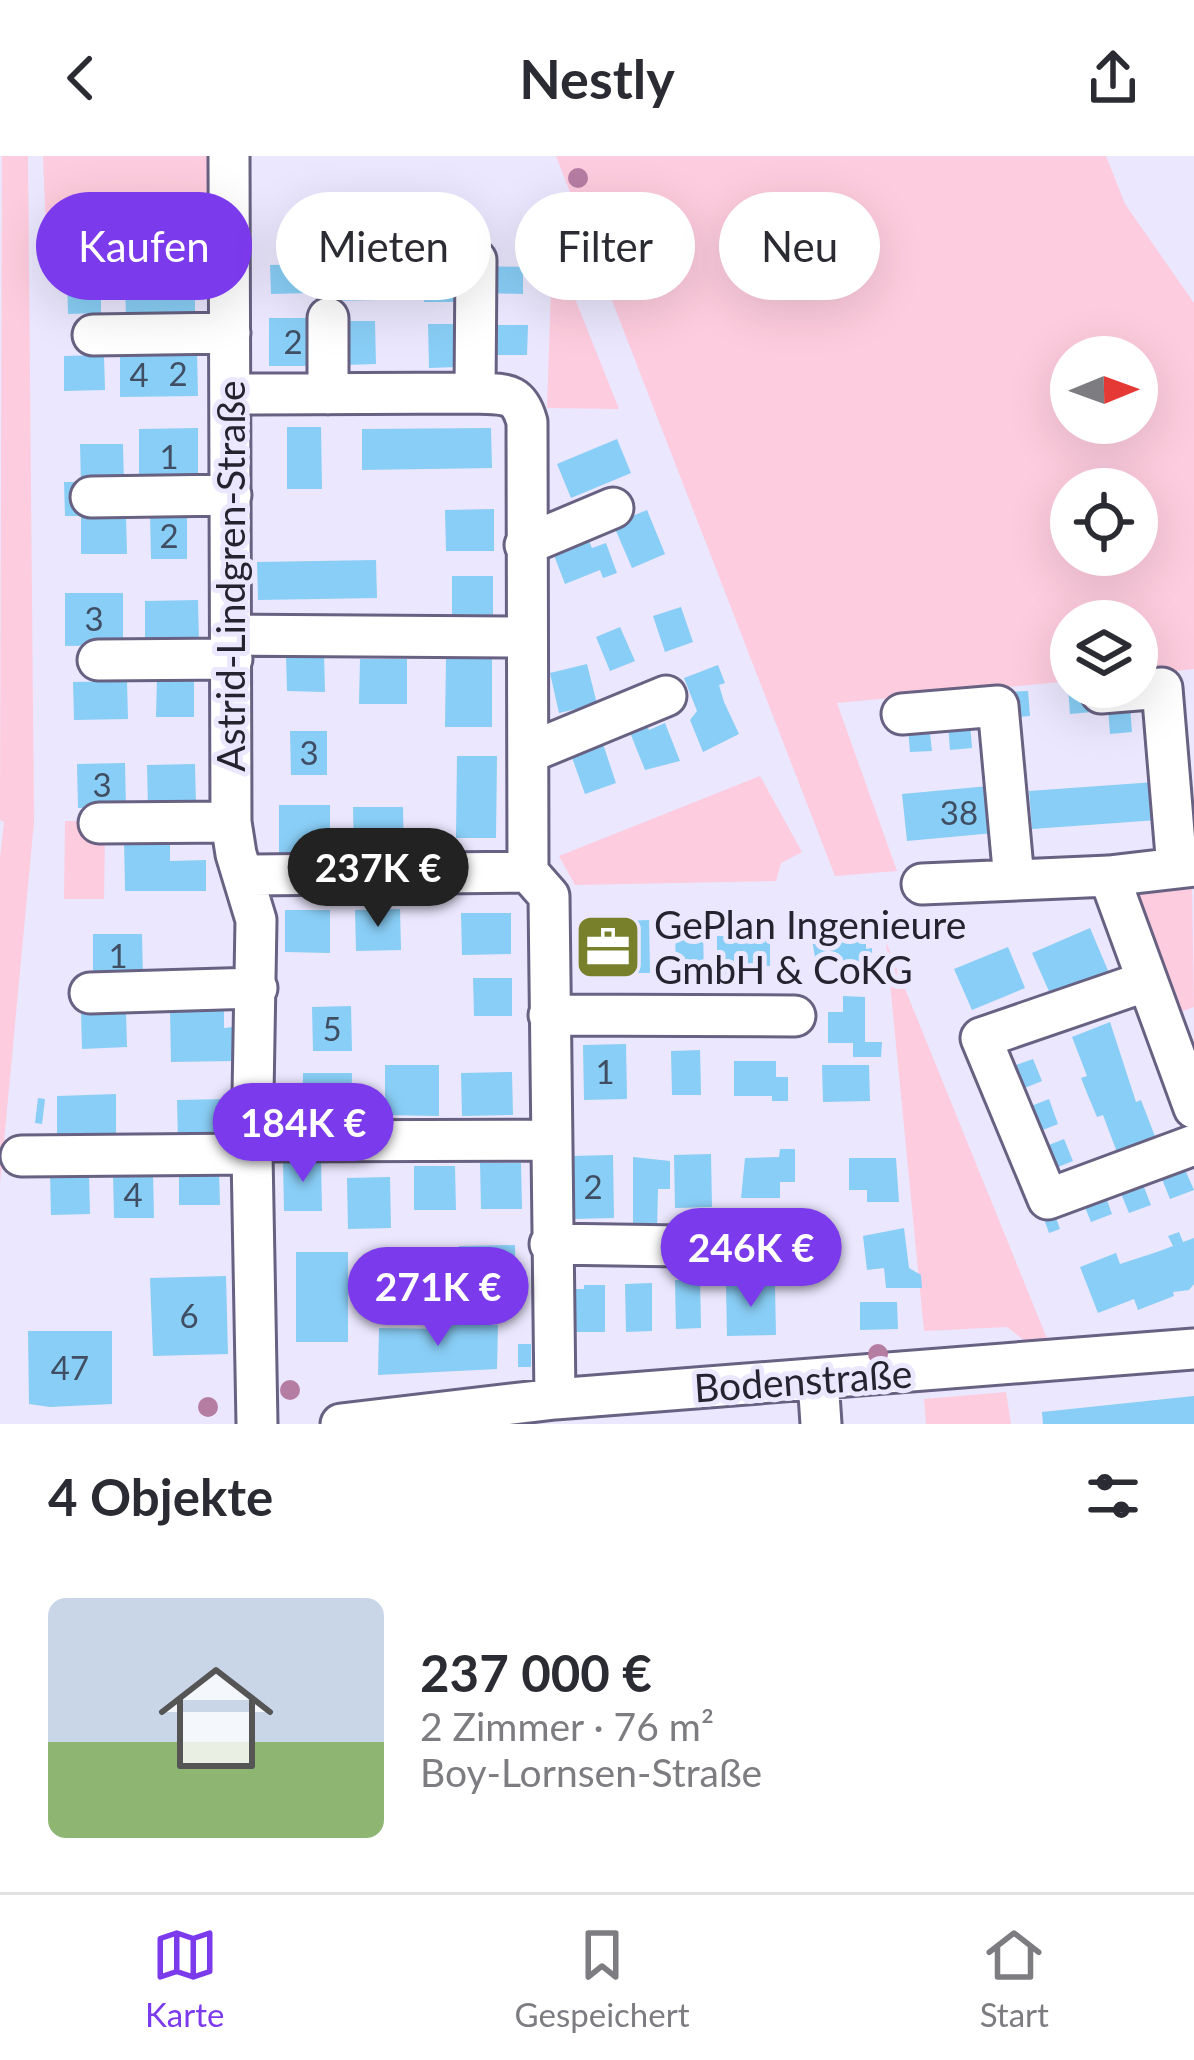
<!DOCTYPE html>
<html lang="de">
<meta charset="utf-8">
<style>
:root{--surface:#fff;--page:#f7f7f7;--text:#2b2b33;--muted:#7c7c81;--line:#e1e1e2;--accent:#7c3aed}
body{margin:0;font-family:Lato,sans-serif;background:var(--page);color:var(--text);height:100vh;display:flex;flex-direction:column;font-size:45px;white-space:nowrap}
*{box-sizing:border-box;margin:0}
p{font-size:39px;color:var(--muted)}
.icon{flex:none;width:66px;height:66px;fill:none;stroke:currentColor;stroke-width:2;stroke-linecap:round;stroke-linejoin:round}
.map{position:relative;height:1268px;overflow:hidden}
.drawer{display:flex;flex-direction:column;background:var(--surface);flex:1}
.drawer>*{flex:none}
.banner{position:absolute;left:36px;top:36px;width:1122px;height:108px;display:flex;gap:24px}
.needle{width:78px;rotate:89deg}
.controls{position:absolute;left:1050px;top:180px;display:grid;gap:24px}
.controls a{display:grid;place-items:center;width:108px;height:108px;border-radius:50%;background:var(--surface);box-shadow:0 12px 48px #0002;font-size:60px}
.price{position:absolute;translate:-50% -102px;padding:0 27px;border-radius:42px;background:var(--accent);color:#fff;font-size:39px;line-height:78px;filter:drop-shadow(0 3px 6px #0008)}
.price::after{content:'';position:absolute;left:50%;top:72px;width:36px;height:27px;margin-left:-18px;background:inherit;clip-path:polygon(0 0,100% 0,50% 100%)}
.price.current{background:#222;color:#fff}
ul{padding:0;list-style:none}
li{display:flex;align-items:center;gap:36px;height:300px;padding:0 48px}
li+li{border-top:3px solid var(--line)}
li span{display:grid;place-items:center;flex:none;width:336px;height:240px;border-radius:18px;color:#555}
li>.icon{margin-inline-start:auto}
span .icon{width:144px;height:144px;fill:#fffc;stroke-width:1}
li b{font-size:51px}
h2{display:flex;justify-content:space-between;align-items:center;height:144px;padding:0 48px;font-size:51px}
.chip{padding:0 42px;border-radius:54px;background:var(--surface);box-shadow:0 12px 48px #0002;font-size:42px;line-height:108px}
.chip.current{background:var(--accent);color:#fff}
header{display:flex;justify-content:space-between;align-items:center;height:156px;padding:0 48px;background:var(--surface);font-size:54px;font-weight:700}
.tab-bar{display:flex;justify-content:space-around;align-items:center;height:168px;border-top:3px solid var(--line);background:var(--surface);font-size:33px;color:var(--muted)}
.tab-bar a{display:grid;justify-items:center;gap:6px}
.tab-bar .current{color:var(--accent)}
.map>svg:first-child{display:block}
</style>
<header><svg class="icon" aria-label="back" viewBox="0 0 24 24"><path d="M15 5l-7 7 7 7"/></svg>Nestly<svg class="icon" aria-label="share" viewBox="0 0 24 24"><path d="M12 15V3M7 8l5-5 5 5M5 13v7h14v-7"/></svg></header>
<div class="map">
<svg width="1194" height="1268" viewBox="0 0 1194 1268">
<rect width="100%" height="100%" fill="#ebe7fe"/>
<!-- green -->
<path fill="#fdccde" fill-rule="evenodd" d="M2,0H28L34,666L0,1028V702L4,666L0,664Z
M43,0H212V78L46,75Z
M556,0H1106L1125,48L1194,147V513L1137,519V465H1071V525L837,547L897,715L835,720ZM1071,201H1137V267H1071ZM1071,333H1137V399H1071Z
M552,104L560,105L619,253L547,252Z
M760,620L802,696L781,707L776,725L575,729L559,700Z
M65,665H89L105,678L104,743H64Z
M1192,733L1194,851L1175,858L1133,737Z
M886,786L1048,1185L1029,1188L1007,1171L924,1175Z
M1006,1236L1011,1268H926L924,1243Z"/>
<!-- building -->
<path fill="#89cef6" d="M378,103V144L331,145L330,104Z
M309,108V137L271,138L270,109Z
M484,110L523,111V138L484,137Z
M424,111H460V146H424Z
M101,115V157L68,158L67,116Z
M195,123V164L126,166L125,124Z
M269,162H318V210H269Z
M345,165H375L376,208L345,209Z
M428,168H456L457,211L429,212Z
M489,169H528L527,199H488Z
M197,196L198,240L120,241V197Z
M104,199L105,234L64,235V200Z
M287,271H321L322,333H287Z
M198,272V330H139V273Z
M491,272L492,312L362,314V273Z
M617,283L631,317L571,342L557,308Z
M80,288H123L124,329L81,330Z
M64,326H79V360H65Z
M494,353V395H446L445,354Z
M647,354L665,398L632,412L613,368Z
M187,357V403H151L150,358Z
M81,359H126L127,398H81Z
M587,380L592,392L606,387L617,417L603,422L600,414L565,428L552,394Z
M376,404L377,442L258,444L257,406Z
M452,420H493V459H452Z
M65,437H123V489L65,490Z
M198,444L199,486H145V445Z
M681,451L693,486L665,496L653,460Z
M620,471L635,505L610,515L596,481Z
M286,499H324L325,536L287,535Z
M446,502H492V571H445Z
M360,503H407V548H359Z
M587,508L597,548L559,557L550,517Z
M718,509L725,527L719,529L724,546L739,578L703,596L690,564L697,555L684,522Z
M157,520L194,521V561H156Z
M127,525L128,563L74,564L73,526Z
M1090,531L1092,556L1070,558L1068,532Z
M1028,535L1030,560L1008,562L1006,536Z
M1130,550L1132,576L1110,578L1108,552Z
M646,567L649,574L665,567L680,605L645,614L629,574Z
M970,567L972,592L950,594L948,568Z
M929,569L932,595L910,596L908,571Z
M290,575H327V619H291Z
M602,585L616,627L585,638L570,596Z
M457,600H497L496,682H456Z
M125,607L126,651L78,652L77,608Z
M195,608L196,649L148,650L147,609Z
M1155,626L1158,664L1032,673L1029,635Z
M989,630L994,677L907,685L902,638Z
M279,649H330V698H279Z
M353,651H403L404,703L354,704Z
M124,682H170V705L206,704V735H125Z
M400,753L401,794L356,795L355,754Z
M285,754H330V797L285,796Z
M461,757H511V798L462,799Z
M649,764L650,817H594L593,766Z
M703,768L704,820L676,821L675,769Z
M815,770H866V793L872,792V814H843L841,800L815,801L811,778L815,779Z
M726,771H770V810H734L733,819H717V780H726Z
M1090,772L1109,817L1052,842L1032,797Z
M93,778H142L143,821H93Z
M1008,791L1025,832L972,854L954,813Z
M473,822H512V860H474Z
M843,840L865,841V886H882L881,901H853V887H828V856H843Z
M351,850L352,895H313L312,851Z
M224,853V872L233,871V905L171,906L170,854Z
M126,854L127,891L82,893L81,855Z
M1110,866L1136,946L1141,944L1156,983L1118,999L1103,959L1097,961L1089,942L1081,922L1087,920L1072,881Z
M626,888L627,943L584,944L583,889Z
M700,894L701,939H672L671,895Z
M1033,903L1042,925L1017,935L1008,912Z
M734,905H776V921H788V945H772V940H734Z
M385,909H439V960L385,959Z
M822,909H869L870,945L823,946Z
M512,916L513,959L462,960L461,917Z
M303,917H352L351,971L302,970Z
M116,938V979L57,981V940Z
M38,942L45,943L42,968L35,967Z
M228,943V984L178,985L177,944Z
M1049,943L1058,968L1035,977L1026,952Z
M1064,983L1073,1005L1048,1015L1039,993Z
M780,993H795V1026H780V1042H741L745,1002L779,1001Z
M711,998L712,1051L675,1052L674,999Z
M613,999L614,1062L572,1063L571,1000Z
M633,1001L670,1005V1033H658L657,1074H633Z
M849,1002H896L899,1046H867V1034H849Z
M321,1003L322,1055H284L283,1004Z
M480,1007H521L522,1053H481Z
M1183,1009L1194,1034L1170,1043L1160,1018Z
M414,1010H455L456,1054H414Z
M179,1015H219L220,1049H179Z
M89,1016L90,1058L51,1059L50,1017Z
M113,1016H153L154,1062H114Z
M390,1021L391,1072L348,1073L347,1022Z
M1142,1026L1151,1049L1129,1057L1120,1035Z
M1104,1036L1112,1058L1091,1066L1082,1044Z
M1051,1048L1060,1073L1049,1077L1040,1052Z
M904,1072L909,1112L921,1119L922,1132H886L884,1112L867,1114L863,1080Z
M1179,1076L1183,1086L1194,1082V1128L1189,1134L1173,1136L1174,1140L1138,1154L1134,1143L1098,1157L1080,1111L1116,1097L1120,1108L1157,1096L1173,1090L1168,1080Z
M515,1089L516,1137L460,1138L459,1090Z
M296,1096H348V1186H296Z
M226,1120L228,1198L153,1200L150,1122Z
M700,1123L701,1172L676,1173L675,1124Z
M652,1127V1175L626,1176L625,1128Z
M584,1129H605V1176H574L575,1133H584Z
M775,1129L776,1179L727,1180L726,1130Z
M860,1146H897L898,1173L860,1174Z
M443,1169H498L497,1213L378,1219L379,1172L443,1173Z
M28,1175H112V1248L50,1251L29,1248Z
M518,1188H531V1211H518Z
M1194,1240V1268H1043L1042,1256Z"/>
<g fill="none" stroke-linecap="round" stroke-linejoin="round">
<defs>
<path id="minor" d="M229,0L231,666L236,698L256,764L252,998L257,1268
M93,179L230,177
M475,237L476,104
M230,238L475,237C504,239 518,234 527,266L528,716L549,740L555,1243
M328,238V162
M91,341L231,339
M525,389L613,352
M232,479L526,481
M98,504L232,503
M1101,537L1162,532L1177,712
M902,558L998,550L1014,724
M528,597L666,540
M99,667L231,666
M245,719L528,716
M1109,720L1194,952
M922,728L1109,720L1194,710
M1147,825L981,882L1048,1043L1194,989
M90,837L257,832
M549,859L795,860
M253,985L550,984
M21,1000L252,998
M550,1088L812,1092
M818,1223L821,1268
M341,1268L555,1243L1194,1193"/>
</defs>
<!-- minor casing -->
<use href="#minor" stroke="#686182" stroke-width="45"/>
<!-- minor -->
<use href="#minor" stroke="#fff" stroke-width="39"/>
</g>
<!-- trees -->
<g fill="#b67da3">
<circle cx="578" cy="22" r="10"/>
<circle cx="878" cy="1198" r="10"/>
<circle cx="290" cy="1234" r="10"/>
<circle cx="208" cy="1251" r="10"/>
</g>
<!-- icons -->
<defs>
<symbol id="office-square" viewBox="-11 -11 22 22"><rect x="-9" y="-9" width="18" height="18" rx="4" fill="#78802b" stroke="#ebe7fe"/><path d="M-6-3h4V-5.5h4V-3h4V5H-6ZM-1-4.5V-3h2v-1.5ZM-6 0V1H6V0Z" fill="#fff"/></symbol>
</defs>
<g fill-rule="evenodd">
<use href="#office-square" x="570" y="753" width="76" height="76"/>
</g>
<g text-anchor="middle" stroke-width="10" stroke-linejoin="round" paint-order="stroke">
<!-- number labels -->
<g font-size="33" fill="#3f4e62">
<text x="293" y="198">2</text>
<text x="178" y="230">2</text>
<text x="139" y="231">4</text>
<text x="169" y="313">1</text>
<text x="169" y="392">2</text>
<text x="94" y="475">3</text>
<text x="309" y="609">3</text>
<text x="102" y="641">3</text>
<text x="959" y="669">38</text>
<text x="118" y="812">1</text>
<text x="332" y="885">5</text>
<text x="605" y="928">1</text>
<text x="593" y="1043">2</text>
<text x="133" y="1051">4</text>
<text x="189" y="1172">6</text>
<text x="70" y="1224">47</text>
</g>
<!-- street labels -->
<g font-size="39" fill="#262331" stroke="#ebe7fe">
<text transform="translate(231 420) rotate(-90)" y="14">Astrid-Lindgren-Straße</text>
<text transform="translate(803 1225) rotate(-4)" y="14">Bodenstraße</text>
</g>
<!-- poi labels -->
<g font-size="39" fill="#262331" stroke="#ebe7fe" text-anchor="start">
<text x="654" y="783">GePlan Ingenieure<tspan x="654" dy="45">GmbH &amp; CoKG</tspan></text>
</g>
</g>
</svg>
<div class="controls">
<a><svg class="needle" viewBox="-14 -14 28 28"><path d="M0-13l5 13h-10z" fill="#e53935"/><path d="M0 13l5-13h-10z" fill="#7c7c81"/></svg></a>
<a><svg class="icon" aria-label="locate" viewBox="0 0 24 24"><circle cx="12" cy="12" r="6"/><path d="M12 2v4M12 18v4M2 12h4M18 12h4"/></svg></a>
<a><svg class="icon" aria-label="layers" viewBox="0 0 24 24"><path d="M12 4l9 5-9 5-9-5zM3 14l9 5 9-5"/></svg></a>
</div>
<b class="price current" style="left:378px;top:774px">237K €</b>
<b class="price" style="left:303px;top:1029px">184K €</b>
<b class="price" style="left:751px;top:1154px">246K €</b>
<b class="price" style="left:438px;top:1193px">271K €</b>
<div class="banner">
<a class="chip current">Kaufen</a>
<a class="chip">Mieten</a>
<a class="chip">Filter</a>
<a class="chip">Neu</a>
</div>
</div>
<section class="drawer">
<h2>4 Objekte<svg class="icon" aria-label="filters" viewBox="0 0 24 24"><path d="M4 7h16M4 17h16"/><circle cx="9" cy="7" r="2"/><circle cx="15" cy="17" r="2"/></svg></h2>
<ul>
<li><span style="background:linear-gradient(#c9d6e8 60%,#8fb573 0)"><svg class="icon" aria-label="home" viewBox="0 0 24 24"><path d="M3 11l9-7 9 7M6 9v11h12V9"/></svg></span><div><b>237 000 €</b><p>2 Zimmer · 76 m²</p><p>Boy-Lornsen-Straße</p></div></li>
</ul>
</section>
<nav class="tab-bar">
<a class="current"><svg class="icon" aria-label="map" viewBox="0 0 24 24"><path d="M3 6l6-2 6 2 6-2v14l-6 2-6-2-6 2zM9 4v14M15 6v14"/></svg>Karte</a>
<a><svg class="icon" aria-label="saved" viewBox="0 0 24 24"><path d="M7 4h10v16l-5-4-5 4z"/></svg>Gespeichert</a>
<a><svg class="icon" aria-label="home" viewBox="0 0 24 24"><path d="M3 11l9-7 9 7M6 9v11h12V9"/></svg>Start</a>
</nav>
